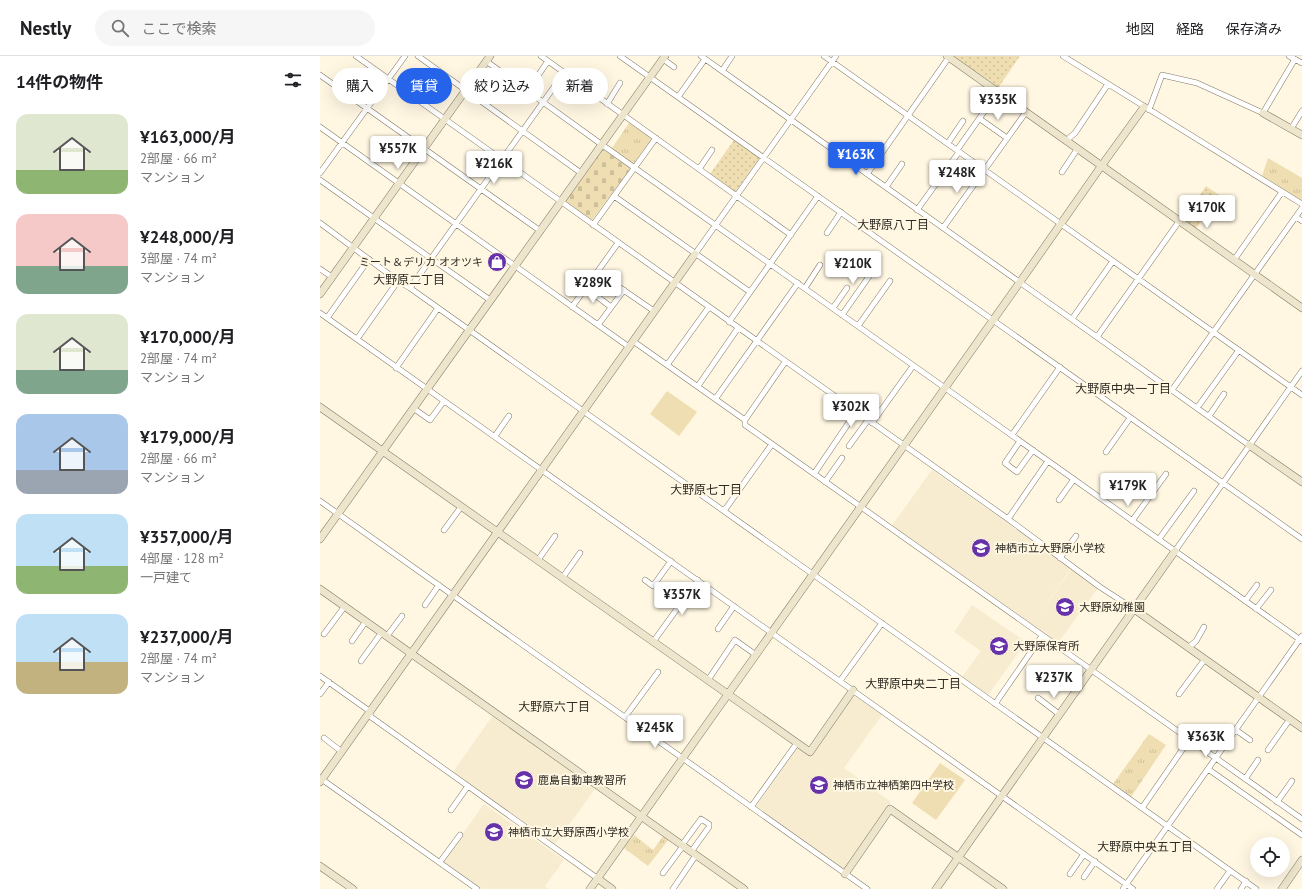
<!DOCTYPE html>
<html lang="ja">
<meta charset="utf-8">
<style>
:root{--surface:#fff;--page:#f6f6f6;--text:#202124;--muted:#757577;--line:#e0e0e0;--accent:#2563eb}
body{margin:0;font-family:"PT Sans","Noto Sans JP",sans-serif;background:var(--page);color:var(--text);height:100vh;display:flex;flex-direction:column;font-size:15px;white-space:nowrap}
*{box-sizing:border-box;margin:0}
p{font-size:13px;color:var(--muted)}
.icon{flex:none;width:22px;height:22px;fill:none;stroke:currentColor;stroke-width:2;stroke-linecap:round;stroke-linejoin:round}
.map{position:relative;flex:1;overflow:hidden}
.details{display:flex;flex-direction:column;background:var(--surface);width:320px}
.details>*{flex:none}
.top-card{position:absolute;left:12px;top:12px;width:380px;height:36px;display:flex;gap:8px}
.buttons{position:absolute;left:930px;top:781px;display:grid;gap:8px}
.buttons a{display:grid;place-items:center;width:40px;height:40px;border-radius:50%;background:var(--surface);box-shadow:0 4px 16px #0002;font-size:20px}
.price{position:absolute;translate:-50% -34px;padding:0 9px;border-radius:4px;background:#fff;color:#222;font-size:13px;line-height:26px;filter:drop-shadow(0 1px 2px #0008)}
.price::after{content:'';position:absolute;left:50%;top:24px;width:12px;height:9px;margin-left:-6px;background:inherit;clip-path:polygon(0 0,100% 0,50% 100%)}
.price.on{background:var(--accent);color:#fff}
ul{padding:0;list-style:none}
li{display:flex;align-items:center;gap:12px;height:100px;padding:0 16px}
li span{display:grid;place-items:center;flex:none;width:112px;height:80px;border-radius:12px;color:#555}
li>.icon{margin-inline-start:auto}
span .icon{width:48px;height:48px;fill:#fffc;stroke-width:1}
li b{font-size:17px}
h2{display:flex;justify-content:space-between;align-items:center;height:48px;padding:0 16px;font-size:17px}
.pill{padding:0 14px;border-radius:18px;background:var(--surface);box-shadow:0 4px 16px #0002;font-size:14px;line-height:36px}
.pill.on{background:var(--accent);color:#fff}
header{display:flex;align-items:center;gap:24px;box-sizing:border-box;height:56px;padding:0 20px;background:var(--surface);border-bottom:1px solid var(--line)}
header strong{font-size:19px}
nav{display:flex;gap:22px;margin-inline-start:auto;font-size:14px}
.search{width:280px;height:36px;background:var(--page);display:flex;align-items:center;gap:10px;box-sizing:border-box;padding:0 14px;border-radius:22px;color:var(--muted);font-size:15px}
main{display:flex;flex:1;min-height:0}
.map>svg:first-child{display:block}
</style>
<header>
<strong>Nestly</strong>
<div class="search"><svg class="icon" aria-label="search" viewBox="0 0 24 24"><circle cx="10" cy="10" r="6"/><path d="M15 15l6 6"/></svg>ここで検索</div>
<nav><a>地図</a><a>経路</a><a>保存済み</a></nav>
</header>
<main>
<section class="details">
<h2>14件の物件<svg class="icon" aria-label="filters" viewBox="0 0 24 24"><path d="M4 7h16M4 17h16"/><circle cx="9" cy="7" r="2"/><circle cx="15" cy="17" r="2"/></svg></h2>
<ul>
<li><span style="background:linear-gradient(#dfe7d0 70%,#8fb573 0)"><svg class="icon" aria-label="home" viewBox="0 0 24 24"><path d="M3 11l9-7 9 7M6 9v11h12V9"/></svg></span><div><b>¥163,000/月</b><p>2部屋 · 66 m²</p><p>マンション</p></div></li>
<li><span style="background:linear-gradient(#f6c9c9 65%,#7fa58c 0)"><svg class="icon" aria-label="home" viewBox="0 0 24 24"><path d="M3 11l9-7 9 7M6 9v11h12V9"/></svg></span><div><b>¥248,000/月</b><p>3部屋 · 74 m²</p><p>マンション</p></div></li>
<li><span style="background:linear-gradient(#dfe7d0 70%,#7fa58c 0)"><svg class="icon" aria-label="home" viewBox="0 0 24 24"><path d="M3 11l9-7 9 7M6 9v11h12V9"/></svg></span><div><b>¥170,000/月</b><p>2部屋 · 74 m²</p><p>マンション</p></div></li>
<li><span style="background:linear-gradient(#a9c7e8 70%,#9aa5b1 0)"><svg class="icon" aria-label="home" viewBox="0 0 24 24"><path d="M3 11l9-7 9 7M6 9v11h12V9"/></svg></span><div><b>¥179,000/月</b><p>2部屋 · 66 m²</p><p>マンション</p></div></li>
<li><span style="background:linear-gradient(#bfe0f5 65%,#8fb573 0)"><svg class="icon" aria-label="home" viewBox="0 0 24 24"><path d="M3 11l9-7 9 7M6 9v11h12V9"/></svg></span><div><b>¥357,000/月</b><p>4部屋 · 128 m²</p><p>一戸建て</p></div></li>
<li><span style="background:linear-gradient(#bfe0f5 60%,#c2b280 0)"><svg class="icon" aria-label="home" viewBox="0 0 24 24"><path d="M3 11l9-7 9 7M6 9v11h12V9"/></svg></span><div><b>¥237,000/月</b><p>2部屋 · 74 m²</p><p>マンション</p></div></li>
</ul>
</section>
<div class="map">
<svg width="982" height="833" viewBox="0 0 982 833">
<defs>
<pattern id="grass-dots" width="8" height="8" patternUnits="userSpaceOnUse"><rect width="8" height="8" fill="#efdeb2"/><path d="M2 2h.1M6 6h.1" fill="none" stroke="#cdbf99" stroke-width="1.8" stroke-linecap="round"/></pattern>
<pattern id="cemetery-stones" width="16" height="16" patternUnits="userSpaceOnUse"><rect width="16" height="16" fill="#efdeb2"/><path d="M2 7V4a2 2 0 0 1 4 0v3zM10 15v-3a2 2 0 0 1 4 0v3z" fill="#cdbf99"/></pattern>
<pattern id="park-tufts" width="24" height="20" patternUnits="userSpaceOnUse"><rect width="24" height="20" fill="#efdeb2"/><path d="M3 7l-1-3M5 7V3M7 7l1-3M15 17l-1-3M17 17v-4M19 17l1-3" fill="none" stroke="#cdbf99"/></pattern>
</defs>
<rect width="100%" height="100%" fill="#fff7e2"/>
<!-- built -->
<path fill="#f7ecd0" d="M612,414L751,512L715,566L752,512L778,532L738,587L570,472Z
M652,549L706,586L668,639L642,621L661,595L634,576Z
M533,639L562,659L524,712L571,746L524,814L436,750L477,692L490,699Z
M173,659L275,733L235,788L133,716Z
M164,748L244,804L225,830L229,833H163L123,805Z"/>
<!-- grass -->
<path fill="url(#grass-dots)" d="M632,0H700L678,32Z
M414,84L440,102L415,136L390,118Z
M886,130L899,139L876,173L863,164Z"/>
<!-- cemetery -->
<path fill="url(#cemetery-stones)" d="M282,93L311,112L272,164L246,146L245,144Z"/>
<!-- park -->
<path fill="url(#park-tufts)" d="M309,67L331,81V84L313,108L292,92Z
M948,102L982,122V145L942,120Z
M829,678L846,689L811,741L793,728Z
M314,779L333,794L344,779L349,783L328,810L304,792Z"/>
<!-- pitch -->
<path fill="#efdeb2" d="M347,335L377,356L359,380L330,358Z
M620,707L645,724L616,764L592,747Z"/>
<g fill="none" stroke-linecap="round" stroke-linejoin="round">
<defs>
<path id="street" d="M36,0L688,463L780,531L814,553
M98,0L261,117
M221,0L471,179
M300,0L982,483
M381,0L929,389
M504,0L982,339
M743,0L982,148
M969,0L982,7
M343,3L354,11
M166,5L281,88L982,585
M402,15L412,0
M0,19L219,174
M208,34L228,5
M358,41L385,3
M287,48L300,27
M829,54L842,19L877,27L943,57L975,3
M660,63L687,82
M0,71L309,291
M971,73L982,55
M747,84L755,77L788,28
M628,87L643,65
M637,94L678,36
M379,113L392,94
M742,116L758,92
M0,117L85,0
M547,118L629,1
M0,124L170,244
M566,131L582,108
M294,140L430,236
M597,154L639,96
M976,161L982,165
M0,167L78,225L90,232L936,833
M273,169L336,82
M623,172L706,56
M507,177L521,156
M375,198L516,0
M914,204L962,136
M0,213L12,221
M277,216L334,255
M90,232L244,17
M266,232L291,251
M485,232L500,209
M252,251L298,187
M513,252L527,232
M0,257L813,833
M522,259L557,209
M7,262L49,203
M752,263L793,205
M409,266L498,140
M278,269L304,234
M538,270L570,225
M777,281L860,164
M37,283L78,225
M313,285L425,364V369L452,388L982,763
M347,309L389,251
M76,312L118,252
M378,330L418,272
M852,334L982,152
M396,342L478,227
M93,352L110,364L124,345
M877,352L919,294
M889,360L904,338
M425,364L465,306
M552,367L593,310
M692,379L740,311
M175,380L189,360
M700,385L685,407L697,416L713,394
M529,390L548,364
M786,396L810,362
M494,418L536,356
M505,426L522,402
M739,444L754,423
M0,445L547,833
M404,455L452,388
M688,463L728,405
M812,465L846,418
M124,474L141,451
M839,483L874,435
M855,495L982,315
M740,502L756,480
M218,504L235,480
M243,521L260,497
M325,524L333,530L351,505
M925,545L937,529
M105,549L119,529
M936,553L951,534
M398,573L414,550
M4,578L25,550
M67,580L82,560
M32,585L46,565
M333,586L378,524
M868,592L876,585L884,571
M41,605L62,576
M0,620L48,654L51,661L277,822
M388,624L415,584L436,599
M520,625L562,567
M0,638L9,626
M859,638L885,603
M718,642L739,658
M675,648L722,580
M305,661L338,616
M916,674L930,684
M4,682L22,696
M948,694L970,663
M888,713L982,779
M0,722L157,833
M925,723L938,704
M957,746L972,725
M431,751L477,687
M822,752L869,684
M131,754L148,730
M362,789L381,763L389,768V771L371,796
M120,806L140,779
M343,817L363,790
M750,818L764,798
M764,821L775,805
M353,833L376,799
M803,833L982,580
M897,833L910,815
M921,833L926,825"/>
<path id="secondary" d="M627,0L982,252
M943,57L982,79
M0,238L170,0
M0,351L490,696L533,634
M929,389L982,426
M0,483L345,0
M0,533L424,833
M814,553L982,672
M0,726L375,198
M0,810L33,833
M525,818L570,753L683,833
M277,822L292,833
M270,833L700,226L782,109L824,51
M616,833L855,495
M962,833L982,804"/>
</defs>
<!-- street casing -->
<use href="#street" stroke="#807966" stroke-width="6"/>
<!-- secondary casing -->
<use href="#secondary" stroke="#807966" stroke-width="8"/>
<!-- street -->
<use href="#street" stroke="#fff" stroke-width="5"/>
<!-- secondary -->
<use href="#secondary" stroke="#eee5cd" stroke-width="7"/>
</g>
<!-- icons -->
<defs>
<symbol id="shop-disc" viewBox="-11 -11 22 22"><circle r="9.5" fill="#6732a9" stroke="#fff7e2"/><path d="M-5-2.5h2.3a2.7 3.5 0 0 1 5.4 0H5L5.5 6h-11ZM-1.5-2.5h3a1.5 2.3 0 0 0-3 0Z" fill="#fff"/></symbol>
<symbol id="school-disc" viewBox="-11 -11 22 22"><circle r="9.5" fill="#6732a9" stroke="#fff7e2"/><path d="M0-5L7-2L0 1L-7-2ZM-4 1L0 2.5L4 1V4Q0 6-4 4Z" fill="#fff"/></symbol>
</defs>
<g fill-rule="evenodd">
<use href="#shop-disc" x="166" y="195" width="22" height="22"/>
<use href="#school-disc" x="650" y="481" width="22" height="22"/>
<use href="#school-disc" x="734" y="540" width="22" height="22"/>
<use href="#school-disc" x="668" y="579" width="22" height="22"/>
<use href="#school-disc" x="193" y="713" width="22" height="22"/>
<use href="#school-disc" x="488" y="718" width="22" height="22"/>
<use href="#school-disc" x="163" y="765" width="22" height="22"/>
</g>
<g text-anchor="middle" stroke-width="4" stroke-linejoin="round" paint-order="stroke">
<!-- poi labels -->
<g font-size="11" fill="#2e2b24" stroke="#fff7e2" text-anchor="start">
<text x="163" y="210" text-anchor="end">ミート＆デリカ オオツキ</text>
<text x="675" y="496">神栖市立大野原小学校</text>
<text x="759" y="555">大野原幼稚園</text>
<text x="693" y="594">大野原保育所</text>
<text x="218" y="728">鹿島自動車教習所</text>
<text x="513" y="733">神栖市立神栖第四中学校</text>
<text x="188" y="780">神栖市立大野原西小学校</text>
</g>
<!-- neighbourhood labels -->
<g font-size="12" fill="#2e2b24" stroke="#fff7e2">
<text x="573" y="173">大野原八丁目</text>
<text x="89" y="228">大野原二丁目</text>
<text x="803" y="337">大野原中央一丁目</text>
<text x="386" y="438">大野原七丁目</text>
<text x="593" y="632">大野原中央二丁目</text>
<text x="234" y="655">大野原六丁目</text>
<text x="825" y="795">大野原中央五丁目</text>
</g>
</g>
</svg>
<div class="buttons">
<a><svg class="icon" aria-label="locate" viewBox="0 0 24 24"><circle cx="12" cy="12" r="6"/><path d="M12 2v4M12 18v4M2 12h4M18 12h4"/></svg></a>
</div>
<b class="price" style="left:678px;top:65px">¥335K</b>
<b class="price" style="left:78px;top:114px">¥557K</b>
<b class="price on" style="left:536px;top:120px">¥163K</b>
<b class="price" style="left:174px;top:129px">¥216K</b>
<b class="price" style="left:637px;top:138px">¥248K</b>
<b class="price" style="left:887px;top:173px">¥170K</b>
<b class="price" style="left:533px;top:229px">¥210K</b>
<b class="price" style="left:273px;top:248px">¥289K</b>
<b class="price" style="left:531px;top:372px">¥302K</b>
<b class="price" style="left:808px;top:451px">¥179K</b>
<b class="price" style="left:362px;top:560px">¥357K</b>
<b class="price" style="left:734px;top:643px">¥237K</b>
<b class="price" style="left:335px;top:693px">¥245K</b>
<b class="price" style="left:886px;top:702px">¥363K</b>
<div class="top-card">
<a class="pill">購入</a>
<a class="pill on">賃貸</a>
<a class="pill">絞り込み</a>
<a class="pill">新着</a>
</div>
</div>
</main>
